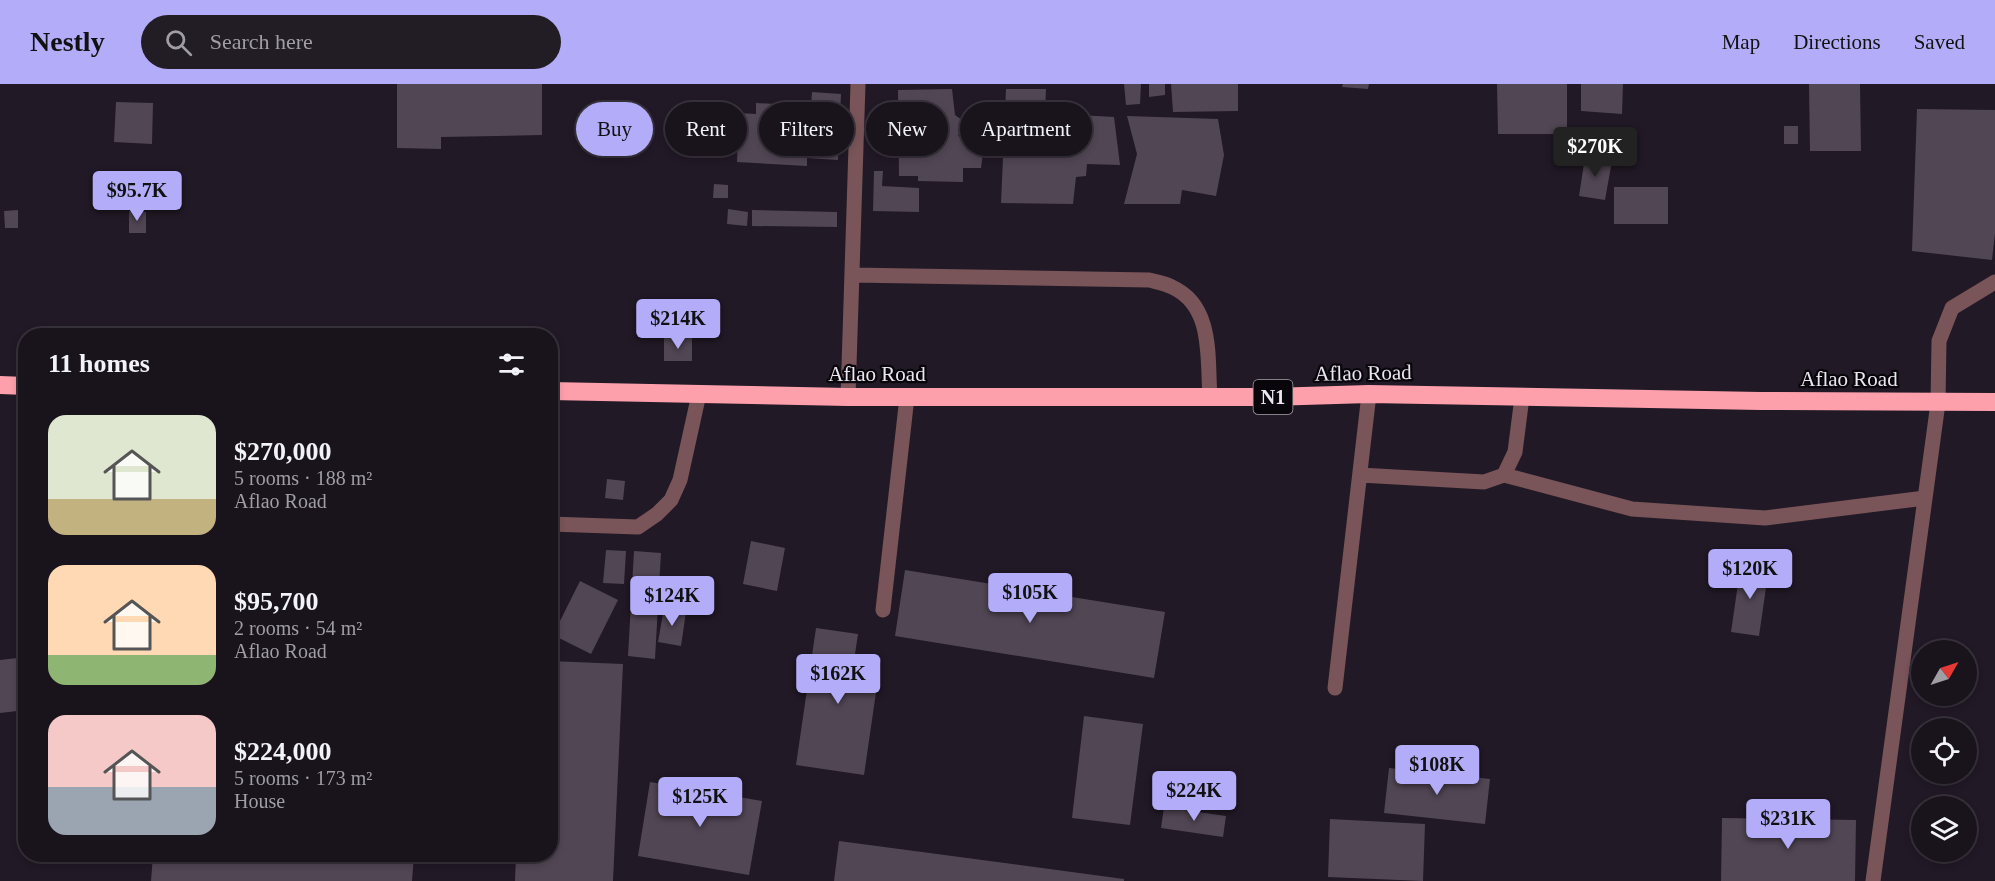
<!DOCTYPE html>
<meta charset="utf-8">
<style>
:root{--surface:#19131c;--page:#221c25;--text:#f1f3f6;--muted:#9f9ea3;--line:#37323b;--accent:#b3adf9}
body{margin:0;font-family:"Times New Roman",serif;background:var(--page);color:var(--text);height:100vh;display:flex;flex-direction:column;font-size:22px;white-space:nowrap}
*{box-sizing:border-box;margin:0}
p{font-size:20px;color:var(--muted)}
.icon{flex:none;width:33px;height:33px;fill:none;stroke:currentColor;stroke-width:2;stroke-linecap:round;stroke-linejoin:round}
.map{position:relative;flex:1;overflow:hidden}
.drawer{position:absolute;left:18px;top:244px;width:540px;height:534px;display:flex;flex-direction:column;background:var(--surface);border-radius:24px;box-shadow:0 3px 9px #0003,0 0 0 2px var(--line)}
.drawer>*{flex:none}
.top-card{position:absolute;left:576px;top:18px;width:570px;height:54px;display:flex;gap:12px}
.needle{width:39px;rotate:51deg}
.fabs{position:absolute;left:1911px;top:556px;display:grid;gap:12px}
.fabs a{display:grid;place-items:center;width:66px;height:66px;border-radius:50%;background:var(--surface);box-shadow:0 3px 9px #0003,0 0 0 2px var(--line);font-size:30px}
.price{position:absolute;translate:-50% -51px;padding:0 14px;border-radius:6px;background:var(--accent);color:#111;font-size:20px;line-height:39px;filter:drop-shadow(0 2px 3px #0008)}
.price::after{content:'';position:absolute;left:50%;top:36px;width:18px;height:14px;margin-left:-9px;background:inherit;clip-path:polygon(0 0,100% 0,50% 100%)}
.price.active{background:#222;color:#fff}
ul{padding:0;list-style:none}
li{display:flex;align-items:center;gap:18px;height:150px;padding:0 30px}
li span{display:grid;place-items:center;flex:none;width:168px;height:120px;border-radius:18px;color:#555}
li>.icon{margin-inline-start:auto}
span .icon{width:72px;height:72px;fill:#fffc;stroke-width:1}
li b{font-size:26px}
h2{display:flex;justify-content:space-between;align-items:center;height:72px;padding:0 30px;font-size:26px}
.pill{padding:0 21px;border-radius:27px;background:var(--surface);box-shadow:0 3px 9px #0003,0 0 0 2px var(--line);font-size:21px;line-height:54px}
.pill.active{background:var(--accent);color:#111}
header{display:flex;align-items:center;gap:36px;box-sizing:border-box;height:84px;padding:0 30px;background:var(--accent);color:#111}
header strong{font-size:28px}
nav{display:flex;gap:33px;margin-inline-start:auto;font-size:21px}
.search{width:420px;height:54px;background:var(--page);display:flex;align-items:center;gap:15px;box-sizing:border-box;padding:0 21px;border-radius:33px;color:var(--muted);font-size:22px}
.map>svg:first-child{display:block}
</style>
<header>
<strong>Nestly</strong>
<div class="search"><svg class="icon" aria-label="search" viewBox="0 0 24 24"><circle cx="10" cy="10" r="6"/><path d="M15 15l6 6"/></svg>Search here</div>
<nav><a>Map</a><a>Directions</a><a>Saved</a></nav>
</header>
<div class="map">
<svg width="1995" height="797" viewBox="0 0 1995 797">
<rect width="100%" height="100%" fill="#211926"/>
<!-- building -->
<path fill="#514654" d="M397,0H542V51L441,53V65L397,64Z
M1124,0H1141L1140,20L1126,21Z
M1149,0H1165V11L1149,13Z
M1171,0H1238V27L1173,28Z
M1343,0H1369L1368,5L1342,3Z
M1497,0H1567V50H1498Z
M1581,0H1623L1622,30L1581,27Z
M1809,0H1860L1861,67H1810Z
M952,5L955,31L962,36V48L958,51L961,55L982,54L983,69L981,84H963V98L918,97V92H899L898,6Z
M1006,5H1046L1045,29L1114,33L1120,81L1087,80L1086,92L1076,93L1073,120L1001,119Z
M812,8L841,10L838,76L807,74V82L737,78L739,29L756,30V19L811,22Z
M116,18L153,19L152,60L114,58Z
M1917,25L1995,26V149L1992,176L1912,167Z
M643,28L644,44L619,45V29Z
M1127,32L1218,35L1224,71L1216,112L1182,106L1180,120H1124L1137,70Z
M1784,42H1798V60H1784Z
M1585,73L1612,77L1605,116L1579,112Z
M874,87H883L882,102L919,104V128L873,127Z
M714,100L728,101V114H713Z
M1614,103H1668V140H1614Z
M728,125L748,128L747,142L727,140Z
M18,126V144H5L4,127Z
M752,126L837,128V143L752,142Z
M129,127L146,128V149H129Z
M664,254H692V277H664Z
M607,395L625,397L623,416L605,414Z
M751,457L785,464L777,507L743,500Z
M606,466L626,467L624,500L603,499Z
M634,467L661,469L655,575L628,572Z
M1741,479L1769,483L1759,552L1731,548Z
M905,486L1165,528L1154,594L895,552Z
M580,497L618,516L591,570L553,551Z
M664,524L686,528L681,562L658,558Z
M816,544L858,550L855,570L881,574L864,691L796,681Z
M26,573V626L0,629V576Z
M550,577L623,580L613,797H515L516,771H550Z
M1084,632L1143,640L1130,741L1072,734Z
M1389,684L1490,695L1485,740L1384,729Z
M650,698L762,717L749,791L638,772Z
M1164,723L1226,732L1223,753L1161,744Z
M1722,734L1856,736L1855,797H1721Z
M1330,735L1425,740L1423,797L1328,793Z
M18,749H26V764H18Z
M839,757L1124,795V797H834Z
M153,771H414L412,797H151Z"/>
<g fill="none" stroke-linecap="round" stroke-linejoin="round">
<!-- minor -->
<path stroke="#795458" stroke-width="15" d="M852,191L1149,196C1157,198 1165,199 1172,203C1214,222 1207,274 1210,313
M848,313L858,0
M1360,391L1484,398L1504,391L1515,368L1522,313
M1504,391L1632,425L1765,434L1925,414
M550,440L638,443L657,430L671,416L680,396L699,310
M883,526L907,313
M1335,604L1369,310
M1873,797L1938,319L1939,257L1952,224L1995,198"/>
<!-- highway -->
<path stroke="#fda0ab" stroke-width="18" d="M0,301L26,302
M550,307L848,313H1270L1369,310L1761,317L1995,318"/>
</g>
<g text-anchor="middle" stroke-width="4.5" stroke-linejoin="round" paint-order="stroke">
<!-- shield labels -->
<rect fill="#08060b" stroke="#a8a3ab" stroke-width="1.5" x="1253.5" y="296" width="39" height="34" rx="4.5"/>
<g font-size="20" font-weight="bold" fill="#ece6f0">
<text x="1273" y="320">N1</text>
</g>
<!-- street labels -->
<g font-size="21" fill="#ece6f0" stroke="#08060b">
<text transform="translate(1363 289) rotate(-1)" y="7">Aflao Road</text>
<text x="877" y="297">Aflao Road</text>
<text x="1849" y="302">Aflao Road</text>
</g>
</g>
</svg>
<div class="fabs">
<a><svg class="needle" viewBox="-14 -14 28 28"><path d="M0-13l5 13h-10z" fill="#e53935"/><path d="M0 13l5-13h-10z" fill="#9f9ea3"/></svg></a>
<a><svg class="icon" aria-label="locate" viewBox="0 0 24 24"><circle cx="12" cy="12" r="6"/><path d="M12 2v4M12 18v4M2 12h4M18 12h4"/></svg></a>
<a><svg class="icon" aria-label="layers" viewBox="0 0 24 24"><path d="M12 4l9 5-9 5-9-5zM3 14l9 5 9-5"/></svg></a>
</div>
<b class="price active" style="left:1595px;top:94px">$270K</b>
<b class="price" style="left:137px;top:138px">$95.7K</b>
<b class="price" style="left:678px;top:266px">$214K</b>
<b class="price" style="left:1750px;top:516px">$120K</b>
<b class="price" style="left:1030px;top:540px">$105K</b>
<b class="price" style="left:672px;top:543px">$124K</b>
<b class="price" style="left:838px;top:621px">$162K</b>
<b class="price" style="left:1437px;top:712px">$108K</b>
<b class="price" style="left:1194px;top:738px">$224K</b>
<b class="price" style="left:700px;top:744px">$125K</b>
<b class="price" style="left:1788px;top:766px">$231K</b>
<div class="top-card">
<a class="pill active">Buy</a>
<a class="pill">Rent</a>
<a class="pill">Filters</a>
<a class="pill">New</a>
<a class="pill">Apartment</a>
</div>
<section class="drawer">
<h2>11 homes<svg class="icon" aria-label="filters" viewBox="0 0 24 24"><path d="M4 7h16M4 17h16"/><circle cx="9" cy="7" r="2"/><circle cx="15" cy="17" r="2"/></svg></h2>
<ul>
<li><span style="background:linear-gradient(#dfe7d0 70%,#c2b280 0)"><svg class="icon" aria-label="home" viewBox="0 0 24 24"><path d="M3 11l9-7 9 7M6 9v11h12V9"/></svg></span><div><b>$270,000</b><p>5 rooms · 188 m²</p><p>Aflao Road</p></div></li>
<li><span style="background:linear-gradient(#ffd9b3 75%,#8fb573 0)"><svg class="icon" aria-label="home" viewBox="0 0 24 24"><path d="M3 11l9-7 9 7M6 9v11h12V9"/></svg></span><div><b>$95,700</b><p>2 rooms · 54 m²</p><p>Aflao Road</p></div></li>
<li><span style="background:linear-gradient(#f6c9c9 60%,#9aa5b1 0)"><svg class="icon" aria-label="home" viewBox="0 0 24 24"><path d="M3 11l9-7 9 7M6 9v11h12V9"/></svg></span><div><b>$224,000</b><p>5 rooms · 173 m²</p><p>House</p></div></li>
</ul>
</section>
</div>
